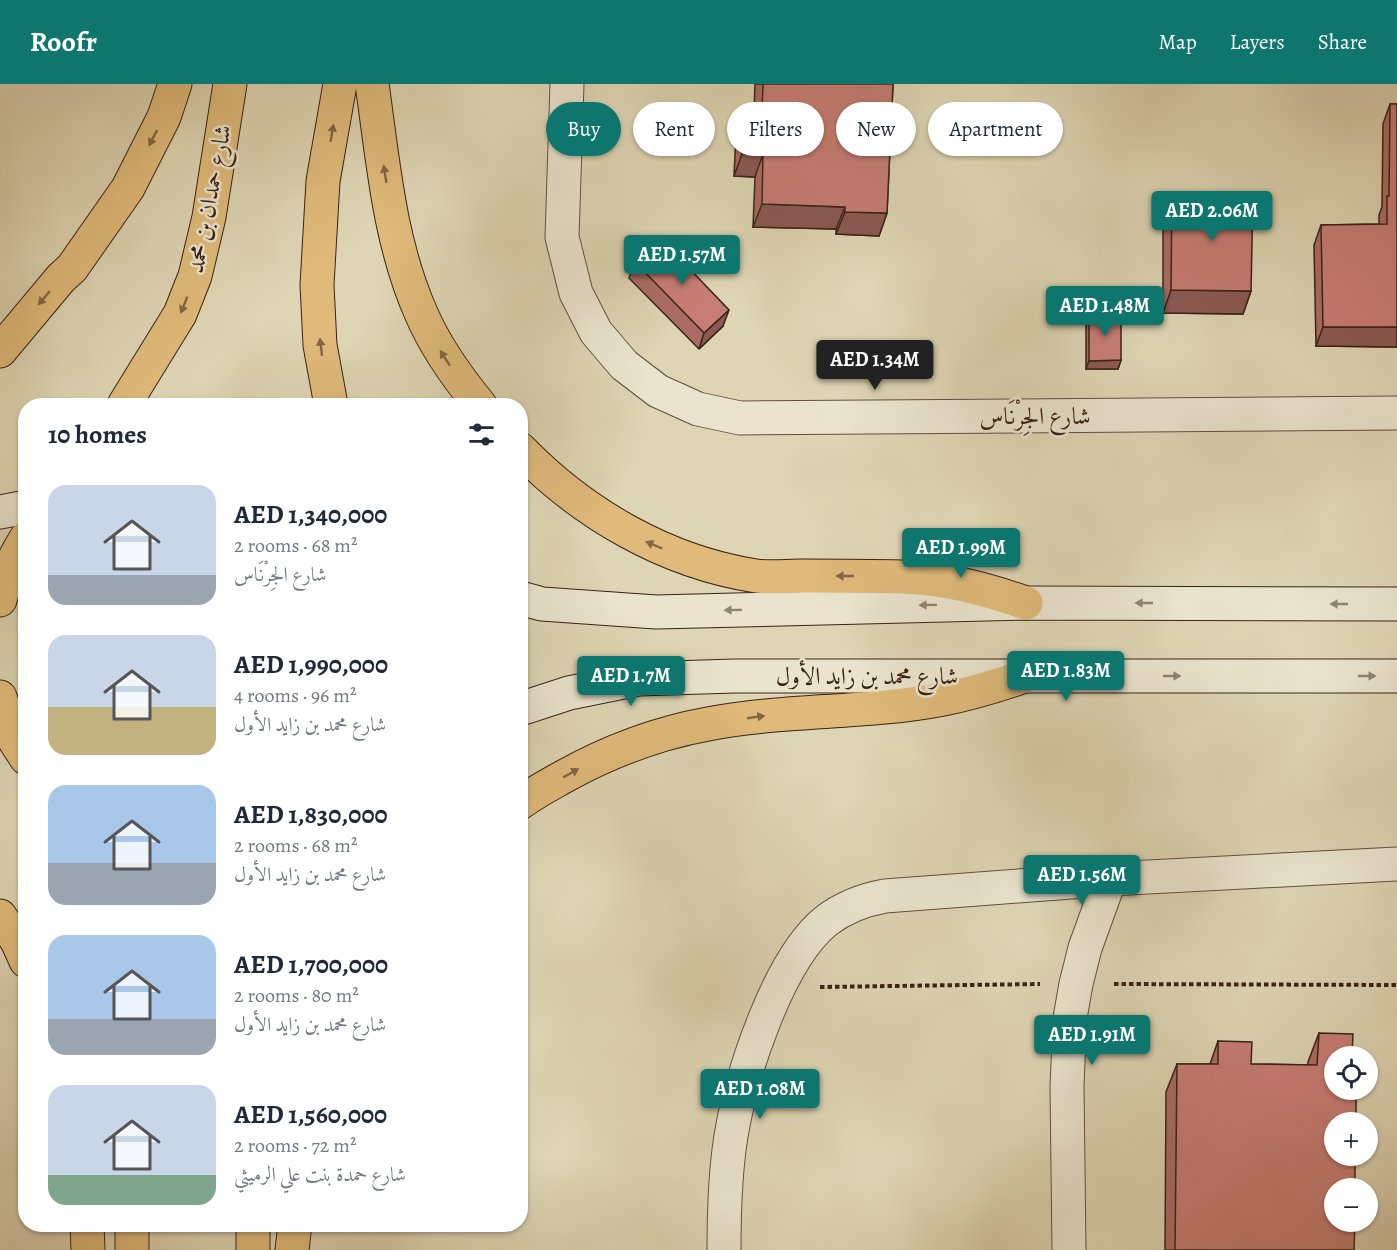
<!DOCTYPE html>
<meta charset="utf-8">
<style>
:root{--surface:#fff;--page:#f2f2f3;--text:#1f2937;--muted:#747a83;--accent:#0f766e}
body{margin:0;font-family:Alegreya,Amiri,serif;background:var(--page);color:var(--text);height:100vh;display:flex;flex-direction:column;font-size:22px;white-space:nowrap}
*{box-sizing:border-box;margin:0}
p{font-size:20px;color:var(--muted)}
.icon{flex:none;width:33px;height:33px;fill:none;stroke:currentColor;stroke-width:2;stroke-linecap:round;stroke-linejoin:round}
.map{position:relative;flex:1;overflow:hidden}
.panel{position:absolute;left:18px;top:314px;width:510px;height:834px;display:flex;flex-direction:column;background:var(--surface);border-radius:24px;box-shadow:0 2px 4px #0004}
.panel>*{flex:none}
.banner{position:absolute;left:546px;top:18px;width:570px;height:54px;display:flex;gap:12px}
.buttons{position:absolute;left:1324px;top:962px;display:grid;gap:12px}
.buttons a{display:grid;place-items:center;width:54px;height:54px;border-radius:50%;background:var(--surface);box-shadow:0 2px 4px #0004;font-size:30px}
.price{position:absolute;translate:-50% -51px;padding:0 14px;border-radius:6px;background:var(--accent);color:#fff;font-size:20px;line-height:39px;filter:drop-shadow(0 2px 3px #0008)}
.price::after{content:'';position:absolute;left:50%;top:36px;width:18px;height:14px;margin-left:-9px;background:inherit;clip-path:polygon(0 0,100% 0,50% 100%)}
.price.current{background:#222;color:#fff}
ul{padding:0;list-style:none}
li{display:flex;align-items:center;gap:18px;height:150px;padding:0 30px}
li span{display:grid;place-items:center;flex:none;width:168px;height:120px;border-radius:18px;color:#555}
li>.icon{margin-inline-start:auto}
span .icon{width:72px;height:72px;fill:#fffc;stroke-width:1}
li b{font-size:26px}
h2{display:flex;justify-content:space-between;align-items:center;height:72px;padding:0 30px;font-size:26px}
.pill{padding:0 21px;border-radius:27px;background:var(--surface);box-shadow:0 2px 4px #0004;font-size:21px;line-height:54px}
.pill.current{background:var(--accent);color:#fff}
header{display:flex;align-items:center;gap:36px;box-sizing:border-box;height:84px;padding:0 30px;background:var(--accent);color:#fff}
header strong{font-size:28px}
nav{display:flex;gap:33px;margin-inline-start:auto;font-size:21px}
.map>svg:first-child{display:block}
</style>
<header>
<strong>Roofr</strong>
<nav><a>Map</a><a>Layers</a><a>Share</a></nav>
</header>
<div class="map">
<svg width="1397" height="1166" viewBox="0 0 1397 1166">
<rect width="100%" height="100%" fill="#ded5b4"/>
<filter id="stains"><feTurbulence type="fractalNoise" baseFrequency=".00333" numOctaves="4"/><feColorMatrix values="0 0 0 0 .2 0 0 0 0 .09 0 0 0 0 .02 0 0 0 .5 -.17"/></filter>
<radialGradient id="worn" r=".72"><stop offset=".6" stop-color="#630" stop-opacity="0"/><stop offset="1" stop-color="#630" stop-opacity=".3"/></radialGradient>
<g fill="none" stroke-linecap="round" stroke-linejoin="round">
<defs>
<path id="minor" d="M567,0L562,153L576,209L596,248L624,281L658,307L698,325L740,334L1397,329
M724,1166C724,1128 725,1089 731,1052C741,991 778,876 826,837C844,823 863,816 885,812L1110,795L1397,780
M1069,1166L1067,1002L1070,934L1076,900L1085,864L1110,795"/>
<path id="secondary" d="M0,428L26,423
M520,514L542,520L656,528L1026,519L1397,520
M520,625L569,609L638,595L735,592H1397"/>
<path id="primary" d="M372,0C383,76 389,157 421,229C435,262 457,293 480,321
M0,267L61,194L72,184L128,104L164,33L175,0
M124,321L180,230L195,192L209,133L230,0
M331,321L320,261L317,201L323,97L340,0
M520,365C583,430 666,478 756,492C771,494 787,492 802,492C835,492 868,492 902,493C945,494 985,505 1026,519
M0,516C5,494 14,473 26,454
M0,613L15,657L26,674
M520,719C534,709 549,701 563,693C608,668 658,649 708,640C785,625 866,630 943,615C970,610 996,602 1022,593
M0,832L17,857L26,877
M87,1140L88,1166
M132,1166V1140
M253,1166V1140
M292,1166L295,1140"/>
</defs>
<!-- minor casing -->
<use href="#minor" stroke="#624f3e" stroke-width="35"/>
<!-- secondary casing -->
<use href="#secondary" stroke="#392216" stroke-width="35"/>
<!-- primary casing -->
<use href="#primary" stroke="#392216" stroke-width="35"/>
<!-- path -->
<path stroke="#392216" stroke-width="4" stroke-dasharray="4.5 3" stroke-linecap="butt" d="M1114,900L1397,901
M820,903L1040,900"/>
<!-- minor -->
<use href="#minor" stroke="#eae4ce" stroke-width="33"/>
<!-- secondary -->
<use href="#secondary" stroke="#eae4ce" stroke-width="33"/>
<!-- primary -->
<use href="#primary" stroke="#dfba7a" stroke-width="33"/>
</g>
<!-- wall -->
<path fill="#ab6c65" stroke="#392216" stroke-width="1.5" d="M755,0H893L887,129L879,152L836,150V145L753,143L755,93L734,92L736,50L744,28H754Z
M1390,20H1397V263L1316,262L1314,161L1321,141L1379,140V131L1382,123L1383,40Z
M1172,109L1251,207L1243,230L1163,229V132Z
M635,178L723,242L699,265L629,194Z
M1089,229L1121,276L1118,285H1086V237Z
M1319,949L1352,972L1354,1166H1165L1166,1008L1177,980H1210L1218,957L1251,980L1308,981V978Z"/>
<!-- shaded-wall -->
<path fill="#8b5852" stroke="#392216" stroke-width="1.5" d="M742,70H763L755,93L734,92Z
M762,120L845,123L836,145L753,143Z
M845,128L887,129L879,152L836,150Z
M1171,206L1251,207L1243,230L1163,229Z
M729,226L723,242L699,265L704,249Z
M1323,243H1397V263L1316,262Z
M1121,276L1118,285H1086L1089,277Z"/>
<!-- building -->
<path fill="#c77d75" stroke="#392216" stroke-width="1.5" d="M763,0H893L887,129L845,128V123L762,120L763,70H742L744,28L762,29Z
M1390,20H1397V243H1323L1321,141L1387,140V112H1389Z
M1172,109L1253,110L1251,207L1171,206Z
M660,154L729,226L704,249L635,178Z
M1089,229H1121V276L1089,277Z
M1319,949L1353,950L1352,972H1335V1005H1356V1038H1335V1071H1355V1104H1335V1137H1355L1354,1166H1175L1177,980H1218V957L1252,958L1251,980L1317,981Z"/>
<!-- one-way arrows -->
<defs><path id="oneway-solid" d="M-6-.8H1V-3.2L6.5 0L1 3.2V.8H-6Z" transform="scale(1.5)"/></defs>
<g fill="#846643">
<use href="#oneway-solid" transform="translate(332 49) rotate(-80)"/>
<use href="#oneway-solid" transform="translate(153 54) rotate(117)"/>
<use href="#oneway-solid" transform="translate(385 90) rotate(-99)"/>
<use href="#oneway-solid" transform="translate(44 214) rotate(130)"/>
<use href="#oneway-solid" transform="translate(184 221) rotate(112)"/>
<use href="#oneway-solid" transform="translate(321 263) rotate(-97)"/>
<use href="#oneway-solid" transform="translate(445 274) rotate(-123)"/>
<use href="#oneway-solid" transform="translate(654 461) rotate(-157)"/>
<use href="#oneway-solid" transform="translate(845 492) rotate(-180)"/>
<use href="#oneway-solid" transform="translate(756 633) rotate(-8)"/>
<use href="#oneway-solid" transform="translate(571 689) rotate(-29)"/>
</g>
<g fill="#928372">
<use href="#oneway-solid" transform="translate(1144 519) rotate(-180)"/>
<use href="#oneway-solid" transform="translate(1339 520) rotate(-180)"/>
<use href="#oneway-solid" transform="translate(928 521) rotate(179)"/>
<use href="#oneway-solid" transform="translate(733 526) rotate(179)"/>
<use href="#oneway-solid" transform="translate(1172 592)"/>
<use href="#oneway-solid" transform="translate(1367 592)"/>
</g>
<g text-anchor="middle" stroke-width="5" stroke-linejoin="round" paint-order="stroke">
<!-- street labels -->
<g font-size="24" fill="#392216" stroke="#eae4ce">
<text transform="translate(209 115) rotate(-79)" y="8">شارع حمدان بن محمد</text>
<text x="1035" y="340">شارع الجِرْنَاس</text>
<text x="867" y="600">شارع محمد بن زايد الأول</text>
</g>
</g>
<rect width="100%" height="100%" filter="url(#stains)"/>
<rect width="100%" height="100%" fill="url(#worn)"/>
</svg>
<div class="buttons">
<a><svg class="icon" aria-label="locate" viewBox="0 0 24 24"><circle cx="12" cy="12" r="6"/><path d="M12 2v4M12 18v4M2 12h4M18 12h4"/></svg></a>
<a>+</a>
<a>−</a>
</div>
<b class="price" style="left:1212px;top:158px">AED 2.06M</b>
<b class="price" style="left:682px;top:202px">AED 1.57M</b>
<b class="price" style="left:1105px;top:253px">AED 1.48M</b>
<b class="price current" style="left:875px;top:307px">AED 1.34M</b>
<b class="price" style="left:961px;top:495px">AED 1.99M</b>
<b class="price" style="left:1066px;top:618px">AED 1.83M</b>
<b class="price" style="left:631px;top:623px">AED 1.7M</b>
<b class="price" style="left:1082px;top:822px">AED 1.56M</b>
<b class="price" style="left:1092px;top:982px">AED 1.91M</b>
<b class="price" style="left:760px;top:1036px">AED 1.08M</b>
<div class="banner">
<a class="pill current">Buy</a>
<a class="pill">Rent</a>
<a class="pill">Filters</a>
<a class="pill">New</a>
<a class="pill">Apartment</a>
</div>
<section class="panel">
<h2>10 homes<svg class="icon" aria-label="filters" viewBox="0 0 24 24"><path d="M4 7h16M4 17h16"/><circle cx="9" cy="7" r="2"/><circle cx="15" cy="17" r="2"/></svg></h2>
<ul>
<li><span style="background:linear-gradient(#c9d6e8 75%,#9aa5b1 0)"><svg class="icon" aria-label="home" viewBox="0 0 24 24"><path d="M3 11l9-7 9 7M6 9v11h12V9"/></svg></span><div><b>AED 1,340,000</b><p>2 rooms · 68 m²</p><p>شارع الجِرْنَاس</p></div></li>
<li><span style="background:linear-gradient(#c9d6e8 60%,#c2b280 0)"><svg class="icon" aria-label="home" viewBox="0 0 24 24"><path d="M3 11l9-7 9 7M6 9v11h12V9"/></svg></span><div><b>AED 1,990,000</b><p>4 rooms · 96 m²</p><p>شارع محمد بن زايد الأول</p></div></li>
<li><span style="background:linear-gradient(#a9c7e8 65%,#9aa5b1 0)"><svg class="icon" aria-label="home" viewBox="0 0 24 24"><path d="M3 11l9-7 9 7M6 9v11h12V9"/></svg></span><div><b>AED 1,830,000</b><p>2 rooms · 68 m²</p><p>شارع محمد بن زايد الأول</p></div></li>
<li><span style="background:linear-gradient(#a9c7e8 70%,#9aa5b1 0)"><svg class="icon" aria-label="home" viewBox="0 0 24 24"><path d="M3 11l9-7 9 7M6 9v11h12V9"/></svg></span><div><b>AED 1,700,000</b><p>2 rooms · 80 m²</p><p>شارع محمد بن زايد الأول</p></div></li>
<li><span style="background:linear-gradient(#c9d6e8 75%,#7fa58c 0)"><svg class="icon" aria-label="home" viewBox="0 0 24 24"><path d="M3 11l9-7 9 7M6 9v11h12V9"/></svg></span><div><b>AED 1,560,000</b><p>2 rooms · 72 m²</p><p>شارع حمدة بنت علي الرميثي</p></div></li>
</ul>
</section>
</div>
